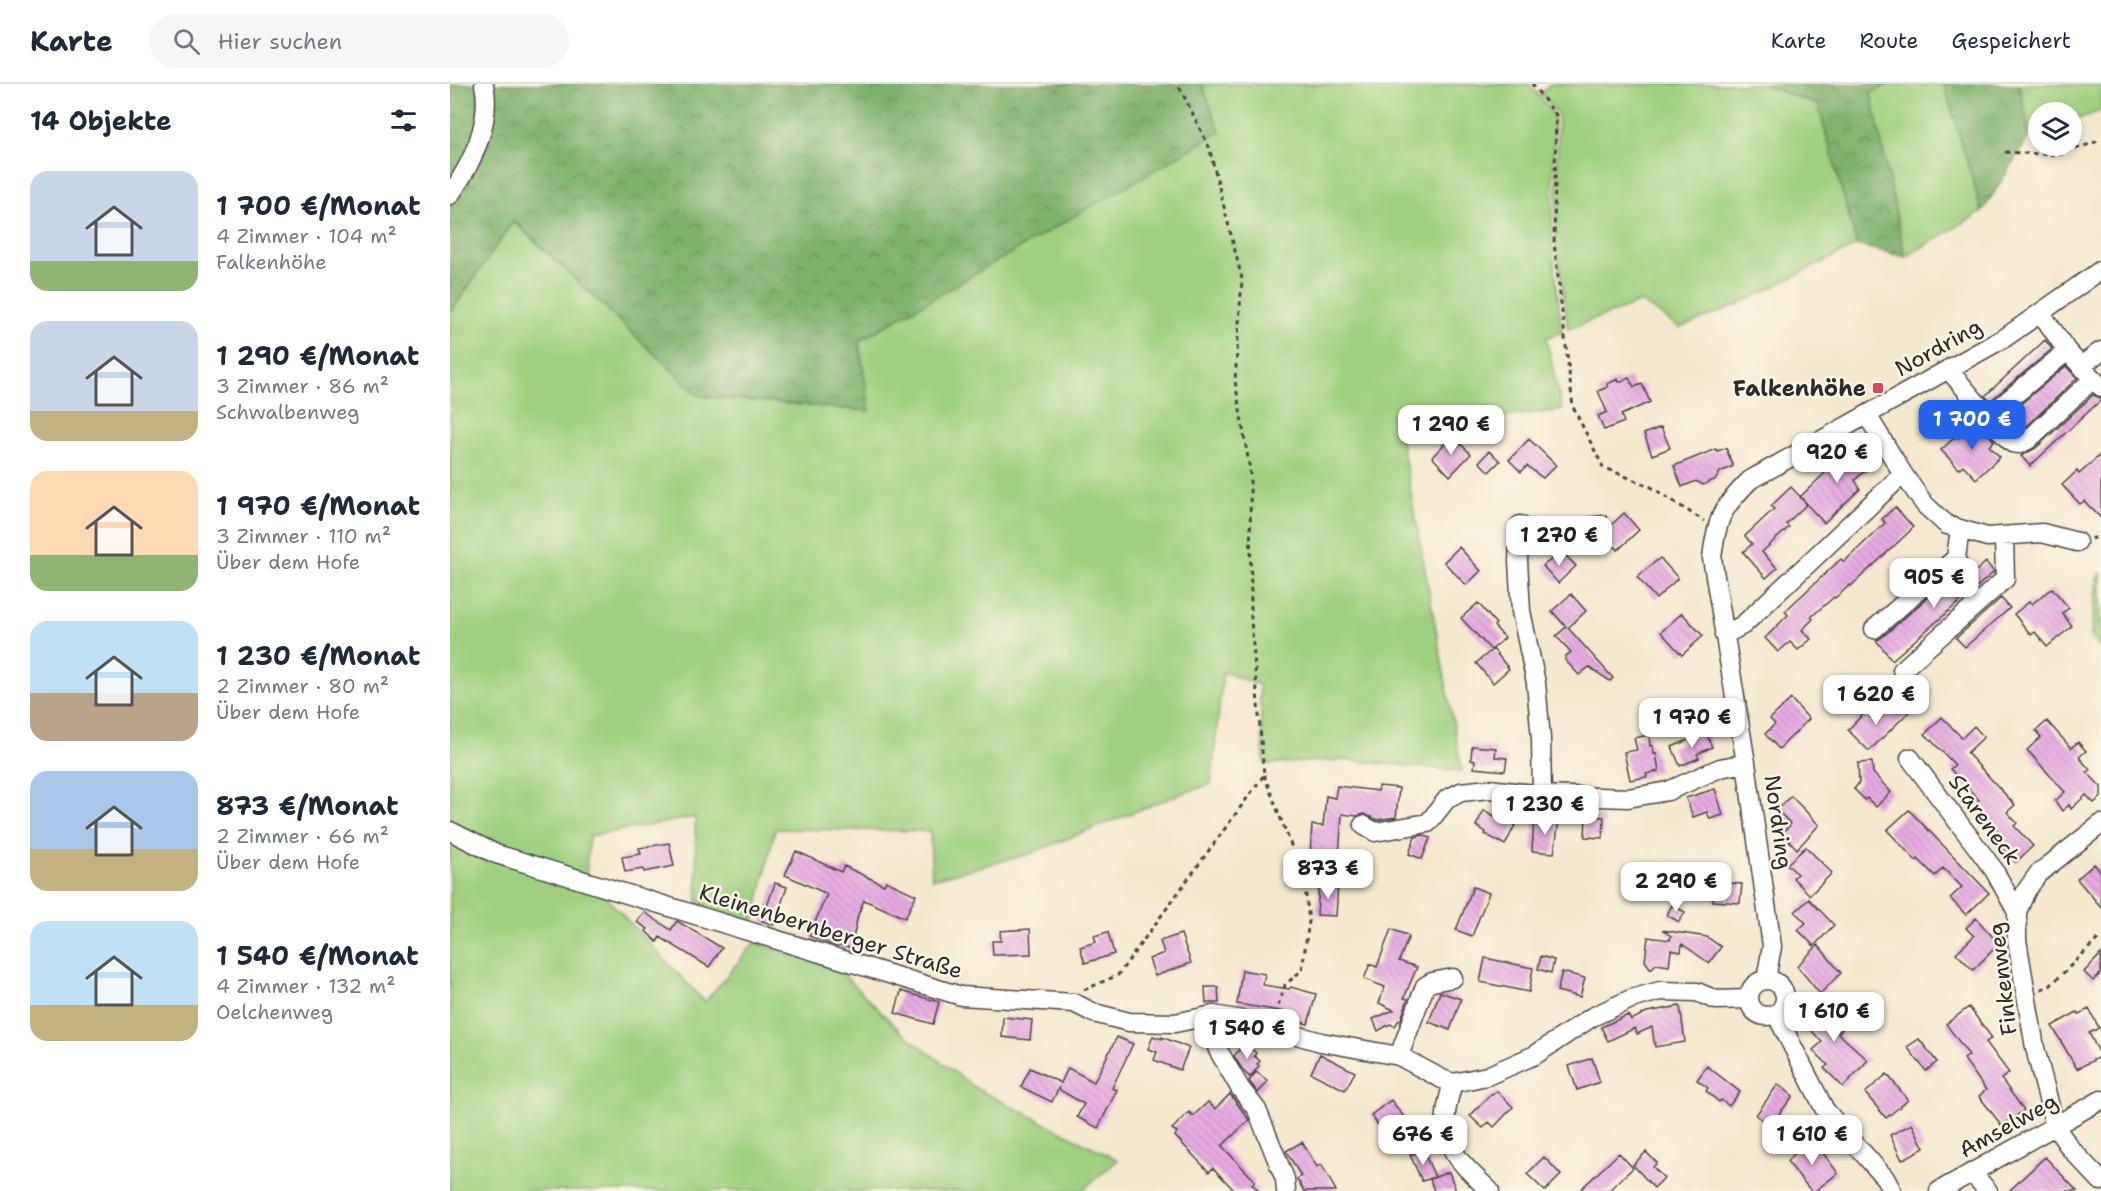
<!DOCTYPE html>
<html lang="de">
<meta charset="utf-8">
<style>
:root{--surface:#fff;--page:#f6f6f7;--text:#1f2937;--muted:#747a83;--line:#e0e1e3;--accent:#2563eb}
body{margin:0;font-family:"Shantell Sans",sans-serif;background:var(--page);color:var(--text);height:100vh;display:flex;flex-direction:column;font-size:22px;white-space:nowrap}
*{box-sizing:border-box;margin:0}
p{font-size:20px;color:var(--muted)}
.icon{flex:none;width:33px;height:33px;fill:none;stroke:currentColor;stroke-width:2;stroke-linecap:round;stroke-linejoin:round}
.map{position:relative;flex:1;overflow:hidden}
.details{display:flex;flex-direction:column;background:var(--surface);width:450px}
.details>*{flex:none}
.controls{position:absolute;left:1578px;top:18px;display:grid;gap:12px}
.controls a{display:grid;place-items:center;width:54px;height:54px;border-radius:50%;background:var(--surface);box-shadow:0 3px 9px #0003;font-size:30px}
.price{position:absolute;translate:-50% -51px;padding:0 14px;border-radius:12px;background:#fff;color:#222;font-size:20px;line-height:39px;filter:drop-shadow(0 2px 3px #0008)}
.price::after{content:'';position:absolute;left:50%;top:36px;width:18px;height:14px;margin-left:-9px;background:inherit;clip-path:polygon(0 0,100% 0,50% 100%)}
.price.on{background:var(--accent);color:#fff}
ul{padding:0;list-style:none}
li{display:flex;align-items:center;gap:18px;height:150px;padding:0 30px}
li span{display:grid;place-items:center;flex:none;width:168px;height:120px;border-radius:18px;color:#555}
li>.icon{margin-inline-start:auto}
span .icon{width:72px;height:72px;fill:#fffc;stroke-width:1}
li b{font-size:26px}
h2{display:flex;justify-content:space-between;align-items:center;height:72px;padding:0 30px;font-size:26px}
header{display:flex;align-items:center;gap:36px;box-sizing:border-box;height:84px;padding:0 30px;background:var(--surface);border-bottom:2px solid var(--line)}
header strong{font-size:28px}
nav{display:flex;gap:33px;margin-inline-start:auto;font-size:21px}
.search{width:420px;height:54px;background:var(--page);display:flex;align-items:center;gap:15px;box-sizing:border-box;padding:0 21px;border-radius:33px;color:var(--muted);font-size:22px}
main{display:flex;flex:1;min-height:0}
.map>svg:first-child{display:block}
</style>
<header>
<strong>Karte</strong>
<div class="search"><svg class="icon" aria-label="search" viewBox="0 0 24 24"><circle cx="10" cy="10" r="6"/><path d="M15 15l6 6"/></svg>Hier suchen</div>
<nav><a>Karte</a><a>Route</a><a>Gespeichert</a></nav>
</header>
<main>
<section class="details">
<h2>14 Objekte<svg class="icon" aria-label="filters" viewBox="0 0 24 24"><path d="M4 7h16M4 17h16"/><circle cx="9" cy="7" r="2"/><circle cx="15" cy="17" r="2"/></svg></h2>
<ul>
<li><span style="background:linear-gradient(#c9d6e8 75%,#8fb573 0)"><svg class="icon" aria-label="home" viewBox="0 0 24 24"><path d="M3 11l9-7 9 7M6 9v11h12V9"/></svg></span><div><b>1 700 €/Monat</b><p>4 Zimmer · 104 m²</p><p>Falkenhöhe</p></div></li>
<li><span style="background:linear-gradient(#c9d6e8 75%,#c2b280 0)"><svg class="icon" aria-label="home" viewBox="0 0 24 24"><path d="M3 11l9-7 9 7M6 9v11h12V9"/></svg></span><div><b>1 290 €/Monat</b><p>3 Zimmer · 86 m²</p><p>Schwalbenweg</p></div></li>
<li><span style="background:linear-gradient(#ffd9b3 70%,#8fb573 0)"><svg class="icon" aria-label="home" viewBox="0 0 24 24"><path d="M3 11l9-7 9 7M6 9v11h12V9"/></svg></span><div><b>1 970 €/Monat</b><p>3 Zimmer · 110 m²</p><p>Über dem Hofe</p></div></li>
<li><span style="background:linear-gradient(#bfe0f5 60%,#b9a48a 0)"><svg class="icon" aria-label="home" viewBox="0 0 24 24"><path d="M3 11l9-7 9 7M6 9v11h12V9"/></svg></span><div><b>1 230 €/Monat</b><p>2 Zimmer · 80 m²</p><p>Über dem Hofe</p></div></li>
<li><span style="background:linear-gradient(#a9c7e8 65%,#c2b280 0)"><svg class="icon" aria-label="home" viewBox="0 0 24 24"><path d="M3 11l9-7 9 7M6 9v11h12V9"/></svg></span><div><b>873 €/Monat</b><p>2 Zimmer · 66 m²</p><p>Über dem Hofe</p></div></li>
<li><span style="background:linear-gradient(#bfe0f5 70%,#c2b280 0)"><svg class="icon" aria-label="home" viewBox="0 0 24 24"><path d="M3 11l9-7 9 7M6 9v11h12V9"/></svg></span><div><b>1 540 €/Monat</b><p>4 Zimmer · 132 m²</p><p>Oelchenweg</p></div></li>
</ul>
</section>
<div class="map">
<svg width="1651" height="1107" viewBox="0 0 1651 1107">
<defs>
<pattern id="forest-crowns" width="20" height="18" patternUnits="userSpaceOnUse" patternTransform="scale(1.5)"><rect width="20" height="18" fill="#7fb26e"/><path d="M2 6a3 3 0 1 1 6 0M12 15a3 3 0 1 1 6 0" fill="none" stroke="#68915b"/></pattern>
<pattern id="park-dots" width="8" height="8" patternUnits="userSpaceOnUse" patternTransform="scale(1.5)"><rect width="8" height="8" fill="#9fd07f"/><path d="M2 2h.1M6 6h.1" fill="none" stroke="#89b36e" stroke-width="1.8" stroke-linecap="round"/></pattern>
<pattern id="building-back-hatch" width="6" height="6" patternUnits="userSpaceOnUse" patternTransform="scale(1.5)"><rect width="6" height="6" fill="#e7aae2"/><path d="M-1 5l2 2M0 0l6 6M5-1l2 2" fill="none" stroke="#c692c2"/></pattern>
</defs>
<rect width="100%" height="100%" fill="#fcf5e5"/>
<filter id="ink" filterUnits="userSpaceOnUse"><feTurbulence type="fractalNoise" baseFrequency=".0167" numOctaves="2"/><feDisplacementMap in="SourceGraphic" scale="12" xChannelSelector="R" yChannelSelector="G"/><feConvolveMatrix kernelMatrix="1 2 1 2 8 2 1 2 1" color-interpolation-filters="sRGB"/></filter>
<filter id="wash" filterUnits="userSpaceOnUse"><feTurbulence type="fractalNoise" baseFrequency=".008" numOctaves="4" result="noise"/><feDisplacementMap in="SourceGraphic" scale="24" xChannelSelector="R" yChannelSelector="G"/><feGaussianBlur stdDeviation="1.35" result="paint"/><feColorMatrix in="noise" values="0 0 0 0 0 0 0 0 0 0 0 0 0 0 0 0 0 1.4 0 .05"/><feComposite in="paint" operator="in"/></filter>
<g filter="url(#wash)">
<rect width="100%" height="100%" fill="#f4e8ce"/>
<!-- green -->
<path fill="#9fd07f" stroke="#657e55" stroke-width="1.5" d="M752,0H1080L1104,31L1102,158L1112,248L1096,254L1112,326L949,345L1012,687L895,676L814,680L809,601L773,588L761,700L722,713L576,771L482,795L480,747L325,745L303,842L248,827L245,733L139,752L136,793L48,765L0,741V229L63,137L249,312L419,327L408,257L770,48Z
M1101,0H1311L1368,21L1407,161L1289,220L1230,244L1191,218L1118,245L1106,157L1108,30L1091,9Z
M1439,0H1494L1532,128L1455,173L1421,9Z
M1569,0H1651V27L1622,37V28H1588V48L1580,51Z
M0,751L145,802L255,918L305,858L388,885L450,947L527,1005L668,1076L631,1107H0Z"/>
<!-- forest -->
<path fill="url(#forest-crowns)" stroke="#556e4c" stroke-width="1.5" d="M0,0H752L770,48L409,257L420,327L249,312L64,137L0,229Z
M1312,0H1439L1421,9L1455,173L1407,161L1368,21Z
M1494,0H1569L1580,51L1532,128Z"/>
<!-- park -->
<path fill="url(#park-dots)" stroke="#657e55" stroke-width="1.5" d="M1651,489V565L1641,553L1647,495Z"/>
<g id="blocks">
<!-- building -->
<path fill="url(#building-back-hatch)" d="M1595,256L1602,265L1540,317L1535,312Z
M1616,282L1627,294L1572,347L1567,348L1554,334Z
M1179,294L1184,303L1192,300L1200,318L1171,331L1174,338L1154,346L1148,332L1157,328L1148,307L1158,303L1157,300L1168,295L1169,298Z
M1643,311L1651,314V316L1580,382L1571,372L1586,364Z
M1527,337L1544,357L1539,362L1550,373L1526,395L1513,381L1509,385L1491,366L1506,352L1508,354Z
M1211,343L1220,364L1202,371L1194,350Z
M1002,352L1021,370L1000,392L982,373Z
M1079,355L1106,381L1093,394L1077,382L1071,388L1059,376Z
M1405,360L1421,376L1416,380L1419,383L1405,396L1410,405L1374,439L1350,413Z
M1276,364L1283,382L1270,388L1266,395L1253,401L1246,397L1232,403L1224,382L1266,365L1267,367Z
M1039,367L1050,377L1039,388L1029,378Z
M1651,370V434L1634,417L1630,420L1612,401L1627,387L1629,390Z
M1341,403L1357,420L1336,440L1339,443L1312,468L1327,484L1316,494L1293,468L1302,460L1295,452L1324,425L1321,422Z
M1445,423L1463,443L1459,448L1401,502L1400,501L1385,514L1384,513L1361,533L1363,535L1352,546L1361,555L1348,566L1340,558L1328,568L1315,554L1338,531L1335,527L1391,475L1394,478L1435,439L1432,435Z
M1174,429L1189,446L1168,466L1166,463L1147,466L1140,433L1156,431L1158,444Z
M1009,463L1031,487L1016,501L994,478Z
M1109,469H1113L1126,482L1108,499L1093,482Z
M1210,474L1228,494L1206,515L1187,493Z
M1517,476L1526,487L1536,478L1544,488L1442,576L1426,556L1431,554L1513,483Z
M1602,504L1619,524L1612,529L1622,542L1597,563L1585,548L1581,551L1564,530L1580,517L1582,520Z
M1121,510L1136,527L1118,544L1163,594L1160,597L1139,583L1129,591L1115,576L1116,572L1121,568L1106,552L1116,543L1102,527Z
M1551,514L1560,524L1515,563L1506,554Z
M1028,519L1046,540L1044,542L1055,554L1041,566L1011,534Z
M1232,529L1253,552L1232,571L1211,548Z
M1043,565L1059,585L1043,599L1026,579Z
M1341,615L1359,635L1329,665L1315,650L1325,640L1320,635Z
M1418,625L1460,627L1419,667L1398,646Z
M1492,633L1512,654L1524,642L1534,653L1517,669L1565,721L1557,728L1567,739L1564,742L1583,762L1566,778L1547,758L1553,752L1524,722L1529,716L1500,685L1505,681L1475,650Z
M1597,637L1621,664L1628,658L1636,667L1629,673L1640,686L1637,688L1651,703V713L1644,719L1636,711L1621,725L1619,721L1612,727L1605,717L1615,708L1577,666L1591,653L1586,647Z
M1256,648L1262,663L1247,670L1249,674L1230,682L1222,663Z
M1199,651L1200,662H1203L1204,670L1206,669L1209,687L1196,690L1197,693L1180,696L1174,668L1187,666L1184,654Z
M1022,662L1046,664L1045,673L1057,674L1055,687L1024,684L1025,676H1021Z
M1422,678L1423,689L1441,708L1426,723L1417,714L1415,716L1404,705L1409,699L1408,679Z
M887,702L928,707L929,702L949,704L946,733L927,736L914,730L907,732L892,730L889,772L860,770L862,741L873,742L876,712L885,714Z
M1265,705L1273,731L1260,735L1257,728L1243,733L1236,714Z
M1341,712L1369,741L1347,765L1332,749L1341,740L1327,726Z
M1034,726L1044,732L1047,726L1052,729L1053,728L1068,735L1055,761L1035,750L1036,748L1026,742Z
M1459,726L1539,809L1516,831L1500,814L1512,803L1493,784L1485,792L1468,775L1466,777L1437,746Z
M1136,732L1154,733L1153,754L1135,753Z
M1084,735L1109,737L1104,769L1082,767Z
M973,751L980,754L972,775L959,770L965,753Z
M219,759L224,782L194,788L193,785L175,788L172,773L191,770L189,764Z
M1356,763L1382,789L1360,811L1343,794L1347,790L1337,780Z
M346,767L391,788L394,782L434,801L436,797L466,811L455,834L414,816L408,831L401,864L383,861L359,852L377,810L335,791Z
M1644,780L1651,788V823L1627,795Z
M1265,790L1279,791L1278,799L1292,800L1290,819L1263,817Z
M325,799L337,803L324,841L312,837Z
M869,799L888,800L886,832L867,831Z
M1023,803L1039,809L1022,852L1006,846Z
M1359,815L1384,841L1364,862L1348,846L1356,839L1345,828Z
M1222,821L1235,828L1229,838L1217,831Z
M194,828L221,846L227,837L272,864L259,883L210,853L207,858L196,847L198,845L187,838Z
M1526,834L1549,860L1523,886L1506,869L1524,852L1516,844Z
M580,845L581,870L543,871L542,857H551L550,847Z
M941,845L959,852L949,877L967,883L954,914L958,915L951,935L948,937L945,942L940,940L928,947L923,935L944,926L929,919L935,903L914,895L920,880L927,883Z
M1212,846L1257,853L1271,863L1259,879L1232,860L1231,868L1221,866L1219,882L1206,880L1201,885L1195,877L1198,853L1220,856L1221,852Z
M658,848L664,870L635,879L630,863L646,858L644,852Z
M731,850L741,879L705,892L699,875L714,869L710,857Z
M1368,861L1391,889L1370,910L1347,882Z
M1651,870V889L1643,897L1634,888Z
M1091,872L1104,876L1101,889L1088,885Z
M1035,874L1083,884L1079,908L1030,898Z
M792,886L815,890L813,901L839,905L841,903L866,910L858,940L841,935L843,929L787,920Z
M1112,888L1135,894L1130,913L1107,907Z
M755,903H768L769,919H756Z
M451,907L489,918L483,940L445,929Z
M990,908L1011,915L1000,946L979,938Z
M1372,913L1398,940L1388,949L1418,976L1393,1003L1374,984L1378,981L1363,966L1372,958L1361,946L1365,941L1355,930Z
M1230,922L1235,958L1205,963L1202,943L1187,950L1185,944L1158,957L1151,943L1178,931L1181,936L1197,928Z
M1519,923L1542,954L1536,958L1559,989L1551,995L1574,1026L1552,1042L1529,1012L1536,1006L1514,975L1519,971L1496,940Z
M1639,925L1649,944L1639,949L1651,972L1627,985L1602,942L1627,928L1629,930Z
M553,933L582,936L580,956L552,953Z
M703,952L712,955V953L739,964L730,986L704,976L707,968L698,965Z
M667,953L683,960L662,1004L667,1006L648,1044L627,1033L634,1020L608,1005L609,1003L602,1018L571,1003L580,984L611,999L618,984L644,998Z
M1469,955L1487,978L1476,987L1457,963Z
M794,959L806,969L804,972L810,977L807,980L809,982L800,993L794,988L784,972Z
M870,970L905,988L895,1006L861,989Z
M1142,974L1150,998L1127,1006L1119,982Z
M1257,982L1290,1008L1279,1022L1271,1016L1269,1018L1256,1007L1258,1004L1247,996Z
M806,988L818,997L808,1009L799,997Z
M1437,990L1458,1016L1436,1034L1415,1009Z
M1328,1000L1343,1012L1320,1042L1306,1031Z
M1047,1007L1063,1023L1044,1043L1039,1038L1033,1044L1020,1032L1041,1010L1042,1011Z
M780,1010L799,1036L772,1062L805,1097L802,1100L809,1107H785L763,1084L759,1088L725,1052L727,1048L722,1045L739,1028L743,1032L758,1018L765,1025Z
M941,1016L958,1038L941,1051L934,1042L931,1045L921,1031Z
M1462,1040L1474,1064L1452,1076L1440,1051Z
M1362,1054L1388,1089L1365,1107H1361L1337,1077Z
M852,1058L867,1083L871,1080L886,1107H854L847,1095L851,1092L836,1067Z
M973,1066L985,1093L972,1097L960,1071Z
M1196,1068L1207,1079L1203,1083L1214,1094L1204,1104L1183,1081Z
M1169,1069L1183,1084L1158,1107H1129Z
M1094,1073L1111,1091L1095,1107L1077,1090Z
M1595,1073L1627,1107H1559Z
M999,1088L1006,1107H984L980,1095Z"/>
</g>
</g>
<g filter="url(#ink)">
<use href="#blocks" fill-opacity="0" stroke="#494743" stroke-width="1.5"/>
<g fill="none" stroke-linecap="round" stroke-linejoin="round">
<defs>
<path id="minor" d="M0,111C22,80 42,38 34,0
M1617,267L1643,295
M1631,282L1651,267
M1498,285L1554,351L1562,359L1570,360L1578,356L1643,295L1651,303
M1417,331L1453,390L1475,421L1497,441L1537,453L1592,449L1627,458
M1538,333L1617,267L1591,229
M1070,441L1068,477L1071,527L1086,599L1091,655L1092,711
M1424,545L1506,474L1510,445
M1274,551L1293,541L1453,390
M1452,586L1555,495L1554,452
M1460,674L1544,786L1567,828
M1651,740L1588,790L1576,807L1567,828V856L1585,964L1605,1042L1620,1064L1651,1097
M913,741L925,748L978,739L997,715L1011,708L1039,705L1092,711L1178,714L1218,707L1270,684L1296,679
M0,747L46,770L511,912L624,919L644,929L679,938L725,939L763,931L793,936L871,958L949,972L992,995L1003,999L1037,992L1085,971L1142,933L1181,915L1210,907L1247,908L1266,916L1298,915
M1299 914a18 18 0 1 1 36 0a18 18 0 1 1-36 0Z
M1316,896L1322,862L1296,679L1262,474C1267,434 1271,425 1300,396L1556,253L1651,186
M1326,930L1375,1026L1435,1094L1442,1107
M763,931L762,949L768,966L790,1004L807,1026L835,1095L836,1107
M949,972L975,902L982,898L1003,894
M1003,999C985,1056 1000,1069 1040,1107
M1522,1089L1538,1107
M1489,1107L1651,1016"/>
</defs>
<!-- minor casing -->
<use href="#minor" stroke="#494743" stroke-width="21"/>
<!-- path -->
<path stroke="#494743" stroke-width="3" stroke-dasharray="4.5 4.5" stroke-linecap="butt" d="M1082,0L1106,31L1104,158L1123,323L1153,383L1201,403L1254,437
M1555,68L1608,71L1651,56
M1641,455L1651,452
M814,691L854,795L859,837L852,886L835,901L826,928
M1591,905L1600,902L1651,852
M634,906L668,891L814,691L801,537L800,386L785,297L792,195L759,63L728,0"/>
<!-- minor -->
<use href="#minor" stroke="#fff" stroke-width="18"/>
</g>
</g>
<!-- markers -->
<rect fill="#d1495b" stroke="#fcf5e5" stroke-width="2" x="1422" y="298" width="12" height="12" rx="3"/>
<g text-anchor="middle" stroke-width="5" stroke-linejoin="round" paint-order="stroke">
<!-- street labels -->
<g font-size="22" fill="#2b2b2b" stroke="#fcf5e5">
<text transform="translate(1488 263) rotate(-29)" y="8">Nordring</text>
<text transform="translate(1535 735) rotate(54)" y="8">Stareneck</text>
<text transform="translate(1329 738) rotate(82)" y="8">Nordring</text>
<text transform="translate(381 847) rotate(17)" y="8">Kleinenbernberger Straße</text>
<text transform="translate(1552 895) rotate(-97)" y="8">Finkenweg</text>
<text transform="translate(1558 1041) rotate(-29)" y="8">Amselweg</text>
</g>
<!-- poi labels -->
<g font-size="22" font-weight="bold" fill="#2b2b2b" stroke="#fcf5e5" text-anchor="end">
<text x="1416" y="312">Falkenhöhe</text>
</g>
</g>
</svg>
<div class="controls">
<a><svg class="icon" aria-label="layers" viewBox="0 0 24 24"><path d="M12 4l9 5-9 5-9-5zM3 14l9 5 9-5"/></svg></a>
</div>
<b class="price on" style="left:1522px;top:367px">1 700 €</b>
<b class="price" style="left:1001px;top:372px">1 290 €</b>
<b class="price" style="left:1387px;top:400px">920 €</b>
<b class="price" style="left:1109px;top:483px">1 270 €</b>
<b class="price" style="left:1484px;top:525px">905 €</b>
<b class="price" style="left:1426px;top:642px">1 620 €</b>
<b class="price" style="left:1242px;top:665px">1 970 €</b>
<b class="price" style="left:1095px;top:752px">1 230 €</b>
<b class="price" style="left:878px;top:816px">873 €</b>
<b class="price" style="left:1226px;top:829px">2 290 €</b>
<b class="price" style="left:1384px;top:959px">1 610 €</b>
<b class="price" style="left:797px;top:976px">1 540 €</b>
<b class="price" style="left:973px;top:1082px">676 €</b>
<b class="price" style="left:1362px;top:1082px">1 610 €</b>
</div>
</main>
